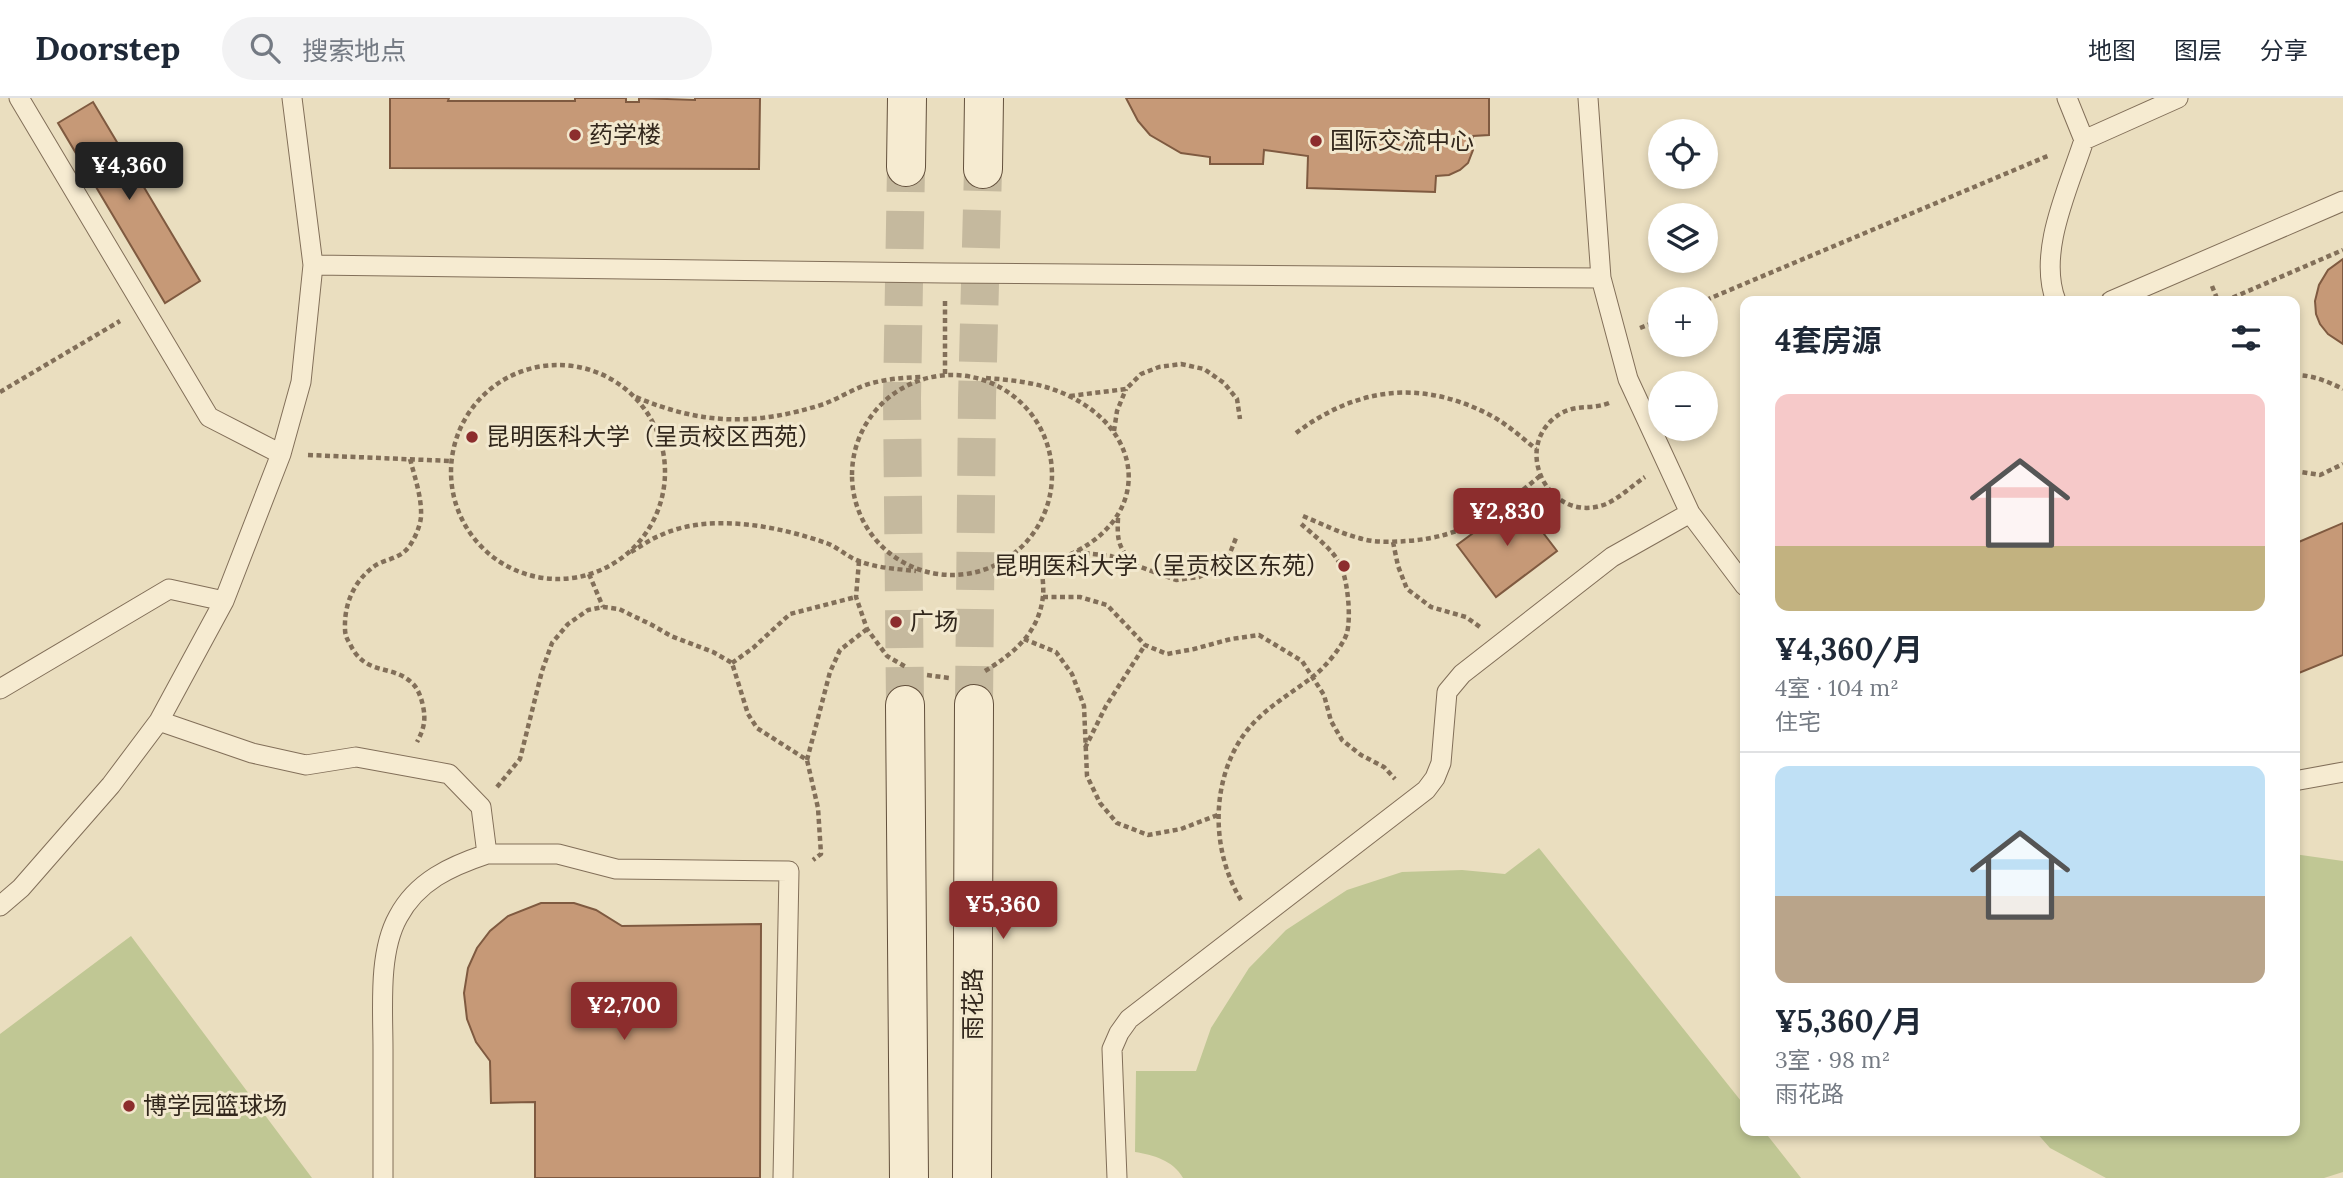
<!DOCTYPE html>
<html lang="zh">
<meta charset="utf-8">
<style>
:root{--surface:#fff;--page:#f2f2f3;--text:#1f2937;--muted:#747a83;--line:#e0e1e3;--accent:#8c2d2d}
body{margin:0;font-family:Lora,"Noto Sans SC",serif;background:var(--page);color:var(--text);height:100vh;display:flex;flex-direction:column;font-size:26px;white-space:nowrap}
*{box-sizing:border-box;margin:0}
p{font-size:23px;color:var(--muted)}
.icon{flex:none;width:38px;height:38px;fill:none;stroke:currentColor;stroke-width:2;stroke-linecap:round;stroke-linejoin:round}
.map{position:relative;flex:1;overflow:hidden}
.panel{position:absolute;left:1740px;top:198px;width:560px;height:840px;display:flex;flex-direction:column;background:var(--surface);border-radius:14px;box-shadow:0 4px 10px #0003}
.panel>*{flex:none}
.fabs{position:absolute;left:1648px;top:21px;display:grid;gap:14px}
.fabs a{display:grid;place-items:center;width:70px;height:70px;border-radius:50%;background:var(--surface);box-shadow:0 4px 10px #0003;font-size:35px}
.price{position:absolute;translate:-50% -60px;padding:0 16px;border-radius:7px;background:var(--accent);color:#fff;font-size:23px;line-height:46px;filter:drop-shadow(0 2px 4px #0008)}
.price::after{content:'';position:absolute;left:50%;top:42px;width:21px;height:16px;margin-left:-10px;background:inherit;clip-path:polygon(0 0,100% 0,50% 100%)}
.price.current{background:#222;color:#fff}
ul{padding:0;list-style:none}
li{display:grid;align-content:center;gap:14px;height:371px;padding:0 35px}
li+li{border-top:2px solid var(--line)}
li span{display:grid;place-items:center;height:217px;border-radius:14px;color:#555}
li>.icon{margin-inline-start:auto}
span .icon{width:126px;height:126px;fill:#fffc;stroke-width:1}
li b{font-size:30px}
h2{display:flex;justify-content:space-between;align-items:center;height:84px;padding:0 35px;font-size:30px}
header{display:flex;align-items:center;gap:42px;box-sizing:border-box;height:98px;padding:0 35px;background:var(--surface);border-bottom:2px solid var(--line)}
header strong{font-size:33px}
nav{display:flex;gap:38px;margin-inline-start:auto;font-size:24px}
.search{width:490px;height:63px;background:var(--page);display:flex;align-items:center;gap:18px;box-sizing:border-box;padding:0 24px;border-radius:38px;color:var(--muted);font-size:26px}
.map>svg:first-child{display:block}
</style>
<header>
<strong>Doorstep</strong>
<div class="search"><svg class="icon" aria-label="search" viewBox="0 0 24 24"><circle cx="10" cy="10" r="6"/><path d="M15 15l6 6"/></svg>搜索地点</div>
<nav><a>地图</a><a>图层</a><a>分享</a></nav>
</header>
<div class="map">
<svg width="2343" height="1080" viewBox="0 0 2343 1080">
<rect width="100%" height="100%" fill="#eadebf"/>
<!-- green -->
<path fill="#c0c794" d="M1539,750L1745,1008V1032L1764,1033L1801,1080H1183C1173,1062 1153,1057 1135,1054L1136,973H1196L1211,930L1249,870L1286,832L1347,792L1402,774L1462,772L1505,776Z
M2294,756L2343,763V1074L2324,1080H2106L2050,1050L2035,1033L2294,1032Z
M131,838L312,1080H0V936Z"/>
<!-- building -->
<path fill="#c69977" stroke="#7f5a40" stroke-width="2" d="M390,0H449L448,3H575V0H626V4H639V0L695,2V0H760L759,71L390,70Z
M1126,0H1489V37L1473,38V52L1468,65L1460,72L1449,77L1436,78L1435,94L1307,90L1308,58L1264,52L1263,66H1210V59L1181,55L1150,37L1138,23Z
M93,4L200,183L165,205L58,25Z
M2343,161V246L2328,236L2320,226L2316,216L2315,203L2319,187L2328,172Z
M1518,402L1557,453L1496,499L1457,447Z
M2343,425V557L2294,577V446Z
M541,805H574L596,812L622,828L761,826L760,1080H535V1004L491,1005L490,963L476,944L467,921L464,895L468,870L477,850L490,833L508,818Z"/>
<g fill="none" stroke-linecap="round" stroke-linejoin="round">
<!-- secondary-tunnel -->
<path stroke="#c5b99e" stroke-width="38" stroke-dasharray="38 19" stroke-linecap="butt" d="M974,606L977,301L983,71
M905,607L902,300L906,69"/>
<defs>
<path id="lane" d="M19,0L209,319L281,356
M1588,0L1601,180L1628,281L1690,415L1745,488
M2084,42L2178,0
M313,167L945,175L1601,180
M2056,203C2037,154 2069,89 2084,42L2067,0
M2111,203L2343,103
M0,591L169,491L224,503
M159,623L252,655L306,667L356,659L449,676L481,709L487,756H558L616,771L789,773L783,1080
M2294,683L2343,674
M0,808L21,790L111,687L159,623L224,503L281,356L301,284L313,167L292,0
M383,1080C383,1037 383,994 383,951C383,911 378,855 398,819C417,783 451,768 487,756
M1117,1080L1112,951L1119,935L1129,921L1426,692L1435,680L1441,665L1447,594L1462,576L1612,459L1690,415"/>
<path id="secondary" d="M906,69L907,0
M983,71L984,0
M905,607L909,1080
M972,1080L974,606"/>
</defs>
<!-- lane casing -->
<use href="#lane" stroke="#826f59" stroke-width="21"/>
<!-- secondary casing -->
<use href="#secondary" stroke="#63503c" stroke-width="40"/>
<!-- path -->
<path stroke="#826f59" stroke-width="4.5" stroke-dasharray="5 3.5" stroke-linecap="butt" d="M2212,188L2218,203
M1706,202L2050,57
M2225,203L2343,152
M1640,230L1661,222
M451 374a107 107 0 1 1 214 0a107 107 0 1 1-214 0Z
M945,276V201
M852 377a100 100 0 1 1 200 0a100 100 0 1 1-200 0Z
M2294,277C2312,277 2327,283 2343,291
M986,280C1013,282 1043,285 1069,298C1142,333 1152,413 1077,453C1052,466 1021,467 994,470
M0,294L120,223
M1070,298L1126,291L1141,276L1159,269L1181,266L1204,271L1224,285L1237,301L1240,321
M636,299C702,327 755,328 824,306C837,301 850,293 863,288C882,281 901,280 921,279
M1609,305C1588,313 1573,304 1553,321C1514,355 1550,422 1600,408C1616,404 1631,388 1645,379
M1114,333L1117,313L1126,291
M1296,335C1356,290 1419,281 1488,316C1506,325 1521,339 1536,351
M308,357L451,363
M410,361C415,380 422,400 421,419C420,429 413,446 405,453C398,460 385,462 376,467C354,482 344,506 345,531C345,537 347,541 350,546C365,578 391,566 411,584C418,590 421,599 423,608C426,622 424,631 417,644
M2294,373L2320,377L2343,366
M1303,418C1322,426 1340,435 1359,440C1374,445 1392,444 1407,443C1466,439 1496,414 1540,378
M1118,420C1117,442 1118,449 1133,465
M1393,444L1398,468L1407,491L1431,509L1466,519L1480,529
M631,454C640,449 649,442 659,438C708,414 778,428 826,445C838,449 847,459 859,463C876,470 898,471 916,473
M1076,454L1111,458L1176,482L1199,479L1220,468L1230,455L1236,440
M859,463L856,499L867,531L887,558L906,569
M589,476L603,509
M1043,499H1080L1107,507L1145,547L1167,556L1194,551L1231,541L1259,537L1302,563L1324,597L1331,623L1342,642L1361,657L1384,669L1395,681
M1024,541L1056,554L1072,576L1084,608L1087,678L1100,705L1117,725L1148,737L1181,731L1218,717
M732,565L753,550L790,516L856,499
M985,573C1014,555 1039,535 1043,498C1044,488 1042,476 1041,465
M927,577L949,580
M1085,650L1106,608L1145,547
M807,662L830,574L840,552L867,531
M497,689L520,661L542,573L552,545L568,526L588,512L603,509L619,511L652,527L671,538L713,554L732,565L748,616L757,630L807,662L818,710L821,756L813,762
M1241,802C1211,753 1210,683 1245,635C1264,610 1291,596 1315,577C1325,569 1343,548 1347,535C1351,519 1348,487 1342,471C1336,453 1313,437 1299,424"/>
<!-- lane -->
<use href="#lane" stroke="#f6ebd1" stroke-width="19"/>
<!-- secondary -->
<use href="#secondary" stroke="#f6ebd1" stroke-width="38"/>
</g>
<!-- markers -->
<g fill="#8c2d2d" stroke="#f2e8ce" stroke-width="2.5">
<circle cx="575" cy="37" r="7"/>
<circle cx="1316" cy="43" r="7"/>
<circle cx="472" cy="339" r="7"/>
<circle cx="1344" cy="468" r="7"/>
<circle cx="896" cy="524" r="7"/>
<circle cx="129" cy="1008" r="7"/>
</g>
<g text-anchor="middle" stroke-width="6" stroke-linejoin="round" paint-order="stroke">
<!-- poi labels -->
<g font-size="24" fill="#32271c" stroke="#f2e8ce" text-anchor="start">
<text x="589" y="45">药学楼</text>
<text x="1330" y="51">国际交流中心</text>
<text x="486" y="347">昆明医科大学（呈贡校区西苑）</text>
<text x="1330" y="476" text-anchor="end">昆明医科大学（呈贡校区东苑）</text>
<text x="910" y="532">广场</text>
<text x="143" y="1016">博学园篮球场</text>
</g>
<!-- street labels -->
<g font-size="24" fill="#32271c" stroke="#f2e8ce">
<text transform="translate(973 906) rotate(-90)" y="8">雨花路</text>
</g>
</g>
</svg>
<div class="fabs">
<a><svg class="icon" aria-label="locate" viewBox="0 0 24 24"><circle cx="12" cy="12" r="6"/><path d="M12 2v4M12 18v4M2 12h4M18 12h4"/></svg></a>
<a><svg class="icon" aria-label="layers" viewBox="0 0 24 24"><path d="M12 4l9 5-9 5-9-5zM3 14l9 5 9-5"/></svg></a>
<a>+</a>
<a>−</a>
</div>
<b class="price current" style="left:129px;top:104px">¥4,360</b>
<b class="price" style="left:1507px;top:450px">¥2,830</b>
<b class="price" style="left:1003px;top:843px">¥5,360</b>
<b class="price" style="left:624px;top:944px">¥2,700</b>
<section class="panel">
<h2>4套房源<svg class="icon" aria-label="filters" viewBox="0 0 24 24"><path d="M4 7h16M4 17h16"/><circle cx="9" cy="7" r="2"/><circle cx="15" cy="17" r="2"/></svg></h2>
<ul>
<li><span style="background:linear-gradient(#f6c9c9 70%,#c2b280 0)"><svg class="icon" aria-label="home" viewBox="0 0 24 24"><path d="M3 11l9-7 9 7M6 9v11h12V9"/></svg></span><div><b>¥4,360/月</b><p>4室 · 104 m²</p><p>住宅</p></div></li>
<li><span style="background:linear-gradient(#bfe0f5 60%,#b9a48a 0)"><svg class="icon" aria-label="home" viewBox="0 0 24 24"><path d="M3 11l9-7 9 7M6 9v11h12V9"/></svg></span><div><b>¥5,360/月</b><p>3室 · 98 m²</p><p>雨花路</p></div></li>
</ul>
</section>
</div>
